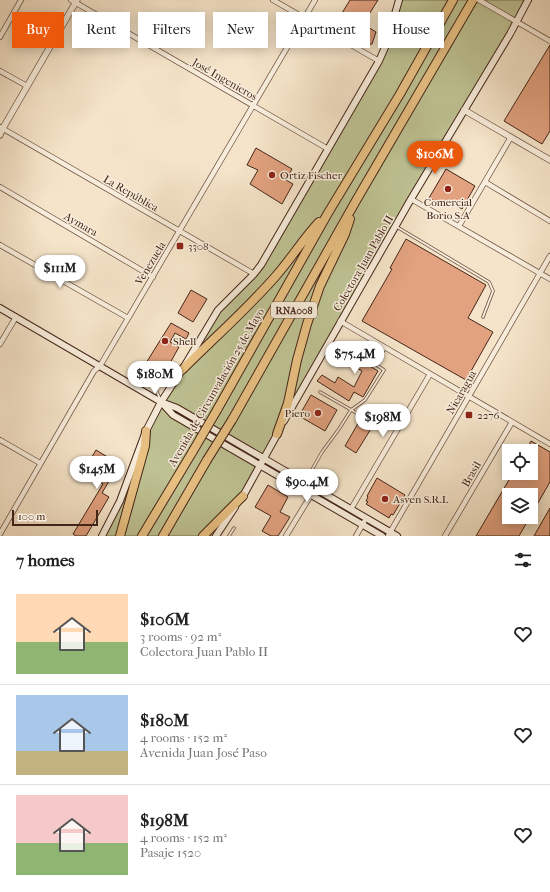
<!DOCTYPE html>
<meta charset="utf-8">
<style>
:root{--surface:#fff;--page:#f6f6f6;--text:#222;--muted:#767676;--line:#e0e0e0;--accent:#ea580c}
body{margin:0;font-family:"IM FELL French Canon",serif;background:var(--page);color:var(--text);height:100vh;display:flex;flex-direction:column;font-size:15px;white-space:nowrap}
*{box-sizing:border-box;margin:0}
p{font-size:13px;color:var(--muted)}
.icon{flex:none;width:22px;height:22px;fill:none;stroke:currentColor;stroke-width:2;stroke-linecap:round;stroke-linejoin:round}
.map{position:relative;height:536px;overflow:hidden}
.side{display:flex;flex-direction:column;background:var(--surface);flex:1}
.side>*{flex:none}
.top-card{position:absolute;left:12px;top:12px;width:526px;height:36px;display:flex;gap:8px}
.controls{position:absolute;left:502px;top:444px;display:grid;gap:8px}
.controls a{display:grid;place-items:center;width:36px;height:36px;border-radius:0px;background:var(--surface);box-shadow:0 2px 10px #0003;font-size:20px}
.scale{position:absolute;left:12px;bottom:10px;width:86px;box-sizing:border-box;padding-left:4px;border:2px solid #442619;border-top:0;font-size:11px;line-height:14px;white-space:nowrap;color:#442619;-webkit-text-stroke:3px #f8eddc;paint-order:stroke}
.price{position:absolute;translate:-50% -34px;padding:0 9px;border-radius:14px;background:#fff;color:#222;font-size:13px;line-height:26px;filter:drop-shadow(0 1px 2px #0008)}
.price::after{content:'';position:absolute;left:50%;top:24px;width:12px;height:9px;margin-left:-6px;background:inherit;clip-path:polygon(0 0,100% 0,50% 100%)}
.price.current{background:var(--accent);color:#fff}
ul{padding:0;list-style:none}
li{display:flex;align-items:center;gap:12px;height:100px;padding:0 16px}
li+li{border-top:1px solid var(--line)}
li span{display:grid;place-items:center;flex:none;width:112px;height:80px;border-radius:0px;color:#555}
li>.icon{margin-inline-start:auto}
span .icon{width:48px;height:48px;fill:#fffc;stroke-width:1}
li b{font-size:17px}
h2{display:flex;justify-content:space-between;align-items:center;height:48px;padding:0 16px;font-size:17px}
.tag{padding:0 14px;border-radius:0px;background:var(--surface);box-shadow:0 2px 10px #0003;font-size:14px;line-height:36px}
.tag.current{background:var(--accent);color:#fff}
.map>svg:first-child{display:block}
</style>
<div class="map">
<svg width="550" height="536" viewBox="0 0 550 536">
<rect width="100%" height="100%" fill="#f5e4c9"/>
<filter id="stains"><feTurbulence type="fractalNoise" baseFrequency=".005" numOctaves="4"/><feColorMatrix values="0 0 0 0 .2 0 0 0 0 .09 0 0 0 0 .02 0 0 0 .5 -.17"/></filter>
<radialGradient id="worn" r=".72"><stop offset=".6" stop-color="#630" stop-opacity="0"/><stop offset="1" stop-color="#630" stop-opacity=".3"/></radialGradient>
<!-- green -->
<path fill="#bfc394" stroke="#827456" d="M399,0H528L277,434L216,536H102L146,431L218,310L254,274L379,61Z"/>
<!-- building -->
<path fill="#e2a280" stroke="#442619" d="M350,0H378L363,24L376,32L372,44L366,45L360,41L365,33L339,18Z
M550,45V131L542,144L504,121Z
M256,148L292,169L286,180L293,184L282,204L250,184L258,170L247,165Z
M446,169L475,186L462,209L448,200L444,207L429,198Z
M406,239L486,285L468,318L493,332L466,380L362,321L392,269L390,268Z
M191,290L207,299L193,322L178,313Z
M171,323L189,333L186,339L175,333L170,342L179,347L165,372L156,367L151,377L141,371Z
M362,344L378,353L370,366L378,371L363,397L354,392L349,401L317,381L322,375L335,383L338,377L354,387L362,371L350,364Z
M311,395L337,410L325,431L299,416Z
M360,420L372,427L356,453L345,446Z
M531,441L550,452V482L531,515V495H509V517H530L519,536H476L513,473H531V451H526Z
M96,450L119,464L102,493L109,497L86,536H76L73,534L103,484L83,472Z
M377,478L405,495L393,515L391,514L389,518L366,504L368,502L366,501L368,497L367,496Z
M268,485L288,497L280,512L290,517L278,536H271L262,531L271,516L255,507Z
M550,508V536H534Z"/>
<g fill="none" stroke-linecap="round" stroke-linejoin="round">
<defs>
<path id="service" d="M397,227L489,282L493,291L483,317
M153,382L172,372L179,371
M132,384C151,371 153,383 160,399
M320,392L367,419
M305,482L322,452L339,429L351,410L365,400L384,370L375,364L385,348
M229,536L234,528"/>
<path id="minor" d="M71,0L328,149
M273,0L379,61
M479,0L550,41
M0,37L21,0
M0,71L27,86
M0,127L254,274
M485,182L550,221
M0,187L153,277
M411,199L550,279
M459,226L511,137
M0,245L128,318
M340,321L550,444
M0,344L16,317
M0,440L40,463
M351,509L430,374
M0,534L94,371L100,366L315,0
M286,536L311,495
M356,536L364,522
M388,536L550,256
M445,536L512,422"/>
<path id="tertiary" d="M464,110L550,160
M0,135L3,128L77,0"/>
<path id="secondary" d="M0,308L161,402L177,408L397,536
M162,403L173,415L382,536
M284,421L411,199L510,34L528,0
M242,498L279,431
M102,536L120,501L146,431L161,402L182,370L218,310L254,274L261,265L379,61L386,45L399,0
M216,536L235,507"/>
<path id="motorway" d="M182,370C213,339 246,310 275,277C291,259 303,239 319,222
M217,410L328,213L400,94L453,0
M232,420L357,199L473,0
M277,434L288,403L297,360L307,324L320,286L345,234L350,219
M120,536L145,446L146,431
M142,536L193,451
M163,536L207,460
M203,536L243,496"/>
</defs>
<!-- service casing -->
<use href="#service" stroke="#705645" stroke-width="3.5"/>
<!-- minor casing -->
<use href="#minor" stroke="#705645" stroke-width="6"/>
<!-- tertiary casing -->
<use href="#tertiary" stroke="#705645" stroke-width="7"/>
<!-- secondary casing -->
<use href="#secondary" stroke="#442619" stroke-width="8"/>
<!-- motorway casing -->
<use href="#motorway" stroke="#442619" stroke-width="10"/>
<!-- service -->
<use href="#service" stroke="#f8eddc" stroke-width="2"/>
<!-- minor -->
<use href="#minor" stroke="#f8eddc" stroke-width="4.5"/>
<!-- tertiary -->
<use href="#tertiary" stroke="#f8eddc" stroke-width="5.5"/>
<!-- secondary -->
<use href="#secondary" stroke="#f8eddc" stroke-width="6"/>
<!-- motorway -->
<use href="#motorway" stroke="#eac284" stroke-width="8"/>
<defs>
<path id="motorway-bridge" d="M193,451L217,410
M207,460L232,420"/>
</defs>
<!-- motorway-bridge casing -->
<use href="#motorway-bridge" stroke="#442619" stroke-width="10" stroke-linecap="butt"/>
<!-- motorway-bridge -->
<use href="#motorway-bridge" stroke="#eac284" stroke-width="8"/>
</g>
<!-- markers -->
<g fill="#8f2418" stroke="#f8eddc" stroke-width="1.5">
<circle cx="272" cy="175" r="4"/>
<circle cx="448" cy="189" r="4"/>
<rect x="176" y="242" width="8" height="8" rx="2"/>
<circle cx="165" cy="341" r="4"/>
<circle cx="318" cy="413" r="4"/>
<rect x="465" y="411" width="8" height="8" rx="2"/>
<circle cx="385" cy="499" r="4"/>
</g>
<g text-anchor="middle" stroke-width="3" stroke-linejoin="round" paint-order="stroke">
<!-- shield labels -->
<rect fill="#f8eddc" stroke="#7a6254" stroke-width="1" x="271" y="302" width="46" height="16" rx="3"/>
<g font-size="10" font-weight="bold" fill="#442619">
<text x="294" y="314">RNA008</text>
</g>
<!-- street labels -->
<g font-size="11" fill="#442619" stroke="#f8eddc">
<text transform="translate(225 79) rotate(30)" y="4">José Ingenieros</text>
<text transform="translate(131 193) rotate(30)" y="4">La República</text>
<text transform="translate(81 224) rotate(30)" y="4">Aymara</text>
<text transform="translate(150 263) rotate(-59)" y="4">Venezuela</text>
<text transform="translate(363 263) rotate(-60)" y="4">Colectora Juan Pablo II</text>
<text transform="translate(216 387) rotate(-60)" y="4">Avenida de Circunvalación 25 de Mayo</text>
<text transform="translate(461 392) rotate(-60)" y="4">Nicaragua</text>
<text transform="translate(471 474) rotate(-60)" y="4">Brasil</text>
</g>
<!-- poi labels -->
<g font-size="11" fill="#442619" stroke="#f8eddc" text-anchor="start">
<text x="280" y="179">Ortiz Fischer</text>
<text x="448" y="206" text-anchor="middle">Comercial<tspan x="448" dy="13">Borio S.A</tspan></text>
<text x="188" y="250">3308</text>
<text x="173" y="345">Shell</text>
<text x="310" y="417" text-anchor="end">Piero</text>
<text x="477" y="419">2276</text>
<text x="393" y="503">Asven S.R.L</text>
</g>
</g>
<rect width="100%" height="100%" filter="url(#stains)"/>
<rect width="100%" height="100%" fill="url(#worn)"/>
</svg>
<div class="controls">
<a><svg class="icon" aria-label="locate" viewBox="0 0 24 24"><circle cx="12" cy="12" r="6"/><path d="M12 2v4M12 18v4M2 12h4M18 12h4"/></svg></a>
<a><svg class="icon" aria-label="layers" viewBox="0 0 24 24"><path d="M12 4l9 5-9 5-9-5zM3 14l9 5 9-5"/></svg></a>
</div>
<div class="scale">100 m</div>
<b class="price current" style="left:435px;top:175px">$106M</b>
<b class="price" style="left:60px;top:289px">$111M</b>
<b class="price" style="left:355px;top:375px">$75.4M</b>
<b class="price" style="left:155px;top:395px">$180M</b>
<b class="price" style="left:383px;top:438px">$198M</b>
<b class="price" style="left:97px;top:490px">$145M</b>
<b class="price" style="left:307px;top:503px">$90.4M</b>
<div class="top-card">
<a class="tag current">Buy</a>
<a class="tag">Rent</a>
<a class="tag">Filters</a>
<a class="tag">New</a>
<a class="tag">Apartment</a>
<a class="tag">House</a>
</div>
</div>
<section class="side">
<h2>7 homes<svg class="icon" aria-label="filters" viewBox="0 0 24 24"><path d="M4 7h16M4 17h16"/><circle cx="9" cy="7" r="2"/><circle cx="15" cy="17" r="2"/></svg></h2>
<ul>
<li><span style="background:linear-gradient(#ffd9b3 60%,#8fb573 0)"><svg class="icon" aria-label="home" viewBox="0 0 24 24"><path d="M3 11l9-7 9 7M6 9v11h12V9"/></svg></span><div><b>$106M</b><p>3 rooms · 92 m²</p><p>Colectora Juan Pablo II</p></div><svg class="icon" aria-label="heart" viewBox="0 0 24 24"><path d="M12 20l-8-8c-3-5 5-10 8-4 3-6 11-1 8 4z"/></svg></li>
<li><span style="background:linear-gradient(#a9c7e8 70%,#c2b280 0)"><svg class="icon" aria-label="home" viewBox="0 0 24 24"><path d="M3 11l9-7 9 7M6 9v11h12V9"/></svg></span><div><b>$180M</b><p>4 rooms · 152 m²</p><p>Avenida Juan José Paso</p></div><svg class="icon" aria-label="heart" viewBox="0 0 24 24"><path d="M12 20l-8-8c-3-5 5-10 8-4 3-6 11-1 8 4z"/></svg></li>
<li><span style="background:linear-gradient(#f6c9c9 60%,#8fb573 0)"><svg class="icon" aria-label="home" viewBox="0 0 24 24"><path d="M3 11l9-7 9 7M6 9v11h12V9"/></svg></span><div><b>$198M</b><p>4 rooms · 152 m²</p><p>Pasaje 1520</p></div><svg class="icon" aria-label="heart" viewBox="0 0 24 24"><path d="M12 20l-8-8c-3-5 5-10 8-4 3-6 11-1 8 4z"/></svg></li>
</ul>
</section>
